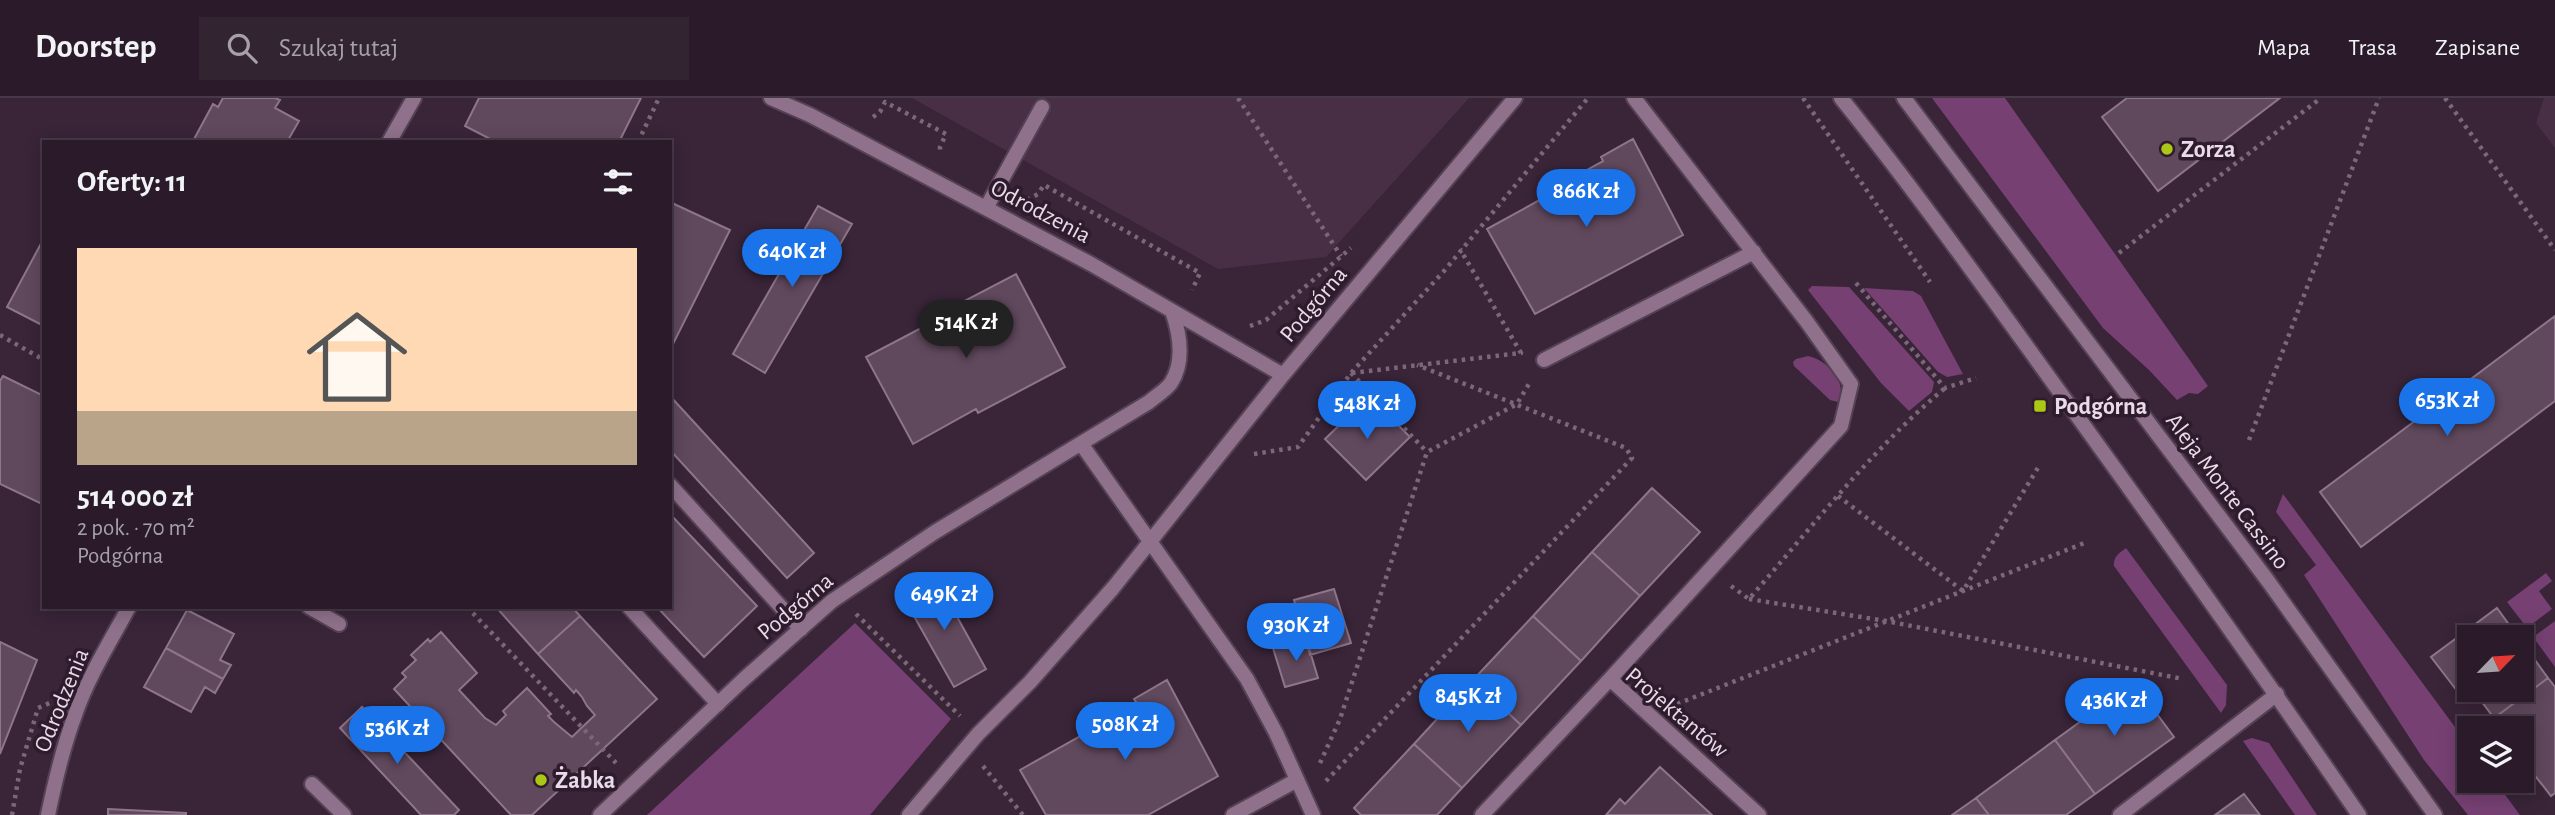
<!DOCTYPE html>
<html lang="pl">
<meta charset="utf-8">
<style>
:root{--surface:#2b1b2a;--page:#332432;--text:#f1f3f6;--muted:#a6a1a8;--line:#473947;--accent:#1a73e8}
body{margin:0;font-family:"Alegreya Sans",sans-serif;background:var(--page);color:var(--text);height:100vh;display:flex;flex-direction:column;font-size:26px;white-space:nowrap}
*{box-sizing:border-box;margin:0}
p{font-size:23px;color:var(--muted)}
.icon{flex:none;width:38px;height:38px;fill:none;stroke:currentColor;stroke-width:2;stroke-linecap:round;stroke-linejoin:round}
.map{position:relative;flex:1;overflow:hidden}
.sheet{position:absolute;left:42px;top:42px;width:630px;height:469px;display:flex;flex-direction:column;background:var(--surface);border-radius:0px;box-shadow:0 4px 18px #0003,0 0 0 2px var(--line)}
.sheet>*{flex:none}
.needle{width:46px;rotate:65deg}
.tools{position:absolute;left:2457px;top:527px;display:grid;gap:14px}
.tools a{display:grid;place-items:center;width:77px;height:77px;border-radius:0px;background:var(--surface);box-shadow:0 4px 18px #0003,0 0 0 2px var(--line);font-size:35px}
.price{position:absolute;translate:-50% -60px;padding:0 16px;border-radius:24px;background:var(--accent);color:#fff;font-size:23px;line-height:46px;filter:drop-shadow(0 2px 4px #0008)}
.price::after{content:'';position:absolute;left:50%;top:42px;width:21px;height:16px;margin-left:-10px;background:inherit;clip-path:polygon(0 0,100% 0,50% 100%)}
.price.selected{background:#222;color:#fff}
ul{padding:0;list-style:none}
li{display:grid;align-content:center;gap:14px;height:371px;padding:0 35px}
li span{display:grid;place-items:center;height:217px;border-radius:0px;color:#555}
li>.icon{margin-inline-start:auto}
span .icon{width:126px;height:126px;fill:#fffc;stroke-width:1}
li b{font-size:30px}
h2{display:flex;justify-content:space-between;align-items:center;height:84px;padding:0 35px;font-size:30px}
header{display:flex;align-items:center;gap:42px;box-sizing:border-box;height:98px;padding:0 35px;background:var(--surface);border-bottom:2px solid var(--line)}
header strong{font-size:33px}
nav{display:flex;gap:38px;margin-inline-start:auto;font-size:24px}
.search{width:490px;height:63px;background:var(--page);display:flex;align-items:center;gap:18px;box-sizing:border-box;padding:0 24px;border-radius:0px;color:var(--muted);font-size:26px}
.map>svg:first-child{display:block}
</style>
<header>
<strong>Doorstep</strong>
<div class="search"><svg class="icon" aria-label="search" viewBox="0 0 24 24"><circle cx="10" cy="10" r="6"/><path d="M15 15l6 6"/></svg>Szukaj tutaj</div>
<nav><a>Mapa</a><a>Trasa</a><a>Zapisane</a></nav>
</header>
<div class="map">
<svg width="2555" height="717" viewBox="0 0 2555 717">
<rect width="100%" height="100%" fill="#392438"/>
<!-- built -->
<path fill="#482f46" d="M912,0H1469L1326,159L1218,171Z
M2544,0H2555V50L2536,25Z"/>
<!-- green -->
<path fill="#764073" d="M1932,0H2005L2208,288L2198,296L2189,295L2177,302L2149,272L2103,230Z
M1812,188L1849,189L1934,284L1932,294L1909,313L1881,285L1808,192Z
M1864,190L1913,193L1921,198L1963,276L1947,279L1938,274Z
M1808,258C1827,262 1849,285 1838,304L1830,302L1794,268L1793,264L1796,261Z
M2283,396L2469,648V682L2495,683L2520,717H2468L2424,662L2304,477L2316,467L2276,414Z
M2126,450L2227,587L2226,607L2221,615L2114,468C2113,459 2119,455 2126,450Z
M2546,475L2552,483L2539,493L2552,511L2527,530L2507,504Z
M2555,523V569L2533,539Z
M855,525L951,621L870,717H647Z
M2252,640L2269,645L2317,717H2295L2243,643Z"/>
<!-- building -->
<path fill="#60485d" stroke="#8e758b" stroke-width="2" d="M223,0H275L280,2L275,10L299,23L287,44L193,43L213,6L218,9Z
M479,0H641L619,44H496L465,28Z
M2127,0H2280L2158,93L2102,19Z
M1633,41L1683,137L1535,216L1487,131L1547,98V94L1603,63L1601,59Z
M672,105L730,132L672,248L670,108Z
M818,108L852,126L765,275L733,256Z
M44,140V228L7,209Z
M1016,176L1065,269L978,315L976,311L913,346L866,259L929,226L928,222Z
M2555,218V303L2361,449L2320,394Z
M3,278L44,298V407L0,386V283Z
M670,298L814,455L787,480L670,352Z
M1360,307L1382,327L1390,319L1410,339L1366,382L1325,341Z
M1652,390L1700,434L1640,498L1592,454Z
M670,416L757,508L704,559L657,509H670Z
M1592,454L1640,498L1581,563L1533,518Z
M935,479L986,571L954,589L902,497Z
M1334,491L1351,545L1310,557L1294,502Z
M496,509H572L580,518L538,556Z
M2497,510L2518,539H2469L2470,592L2461,598L2431,559Z
M187,512L234,536L220,562L231,567L223,581L166,550Z
M580,518L657,601L532,717H511L394,591L406,579L402,575L416,562L411,557L428,541L430,544L441,534L477,575L459,592L485,620L496,627L506,617L503,613L527,590L551,616L548,618L554,624L572,639L595,617L587,608L582,599L576,592L574,595L538,556Z
M1533,518L1581,563L1521,627L1473,582Z
M1306,540L1318,580L1285,589L1273,550Z
M0,544L37,562L0,656Z
M2522,544L2548,580L2494,620L2473,592H2522Z
M166,550L223,581L215,595L205,589L191,614L144,589Z
M2548,580L2555,589V695L2551,698L2522,661V630H2501L2494,620Z
M1167,582L1218,678L1148,717H1046L1020,672L1082,637L1081,635L1136,604L1134,601Z
M1473,582L1521,627L1462,690L1414,646Z
M2134,585L2174,639L2095,696L2055,642Z
M362,609L459,712L454,717H421L340,630Z
M2055,642L2095,696L2066,717H1989L1976,700Z
M1414,646L1462,690L1437,717H1361L1354,710Z
M1660,669L1712,717H1606L1620,701L1625,706Z
M2244,696L2260,717H2215Z
M1976,700L1989,717H1952Z
M108,711L186,715V717H108Z"/>
<g fill="none" stroke-linecap="round" stroke-linejoin="round">
<defs>
<path id="service" d="M986,110L1042,9
M670,387L801,531
M629,509L718,606
M1233,717L1297,682"/>
<path id="minor" d="M771,0L810,17L1091,166L1283,277
M389,44L414,0
M1544,262L1754,154
M1082,347L1247,581L1276,635L1313,717
M309,509L339,526
M1610,581L1841,328L1851,286L1807,224L1634,0
M312,686L344,717
M48,717C55,683 63,649 75,617C88,579 110,544 129,509
M600,717L744,581L832,503L935,434L1149,304C1156,298 1166,292 1171,285C1185,263 1180,236 1172,213
M909,717L978,636L1030,584L1113,490L1283,277L1515,0
M1482,717L1610,581L1759,717
M2120,717L2277,596"/>
<path id="tertiary" d="M1841,0C1923,102 1998,209 2075,315C2171,448 2266,581 2359,717
M1904,0L2268,483L2435,717"/>
</defs>
<!-- service casing -->
<use href="#service" stroke="#554154" stroke-width="18"/>
<!-- minor casing -->
<use href="#minor" stroke="#554154" stroke-width="18"/>
<!-- tertiary casing -->
<use href="#tertiary" stroke="#554154" stroke-width="18"/>
<!-- path -->
<path stroke="#7a6778" stroke-width="4.5" stroke-dasharray="3.5 5" stroke-linecap="butt" d="M1238,0L1341,158
M1803,0L1930,184
M2445,0L2555,152
M873,19L880,14L885,4L946,36L940,49V56
M638,44L659,0
M1027,102L1038,96L1044,87L1200,175L1192,192
M2119,155L2321,0
M1856,185L1945,290L1976,280
M1250,228L1266,222L1351,150
M0,237L44,262
M1351,275L1427,354
M1352,275L1521,255L1460,151
M2249,342L2379,0
M1254,356L1298,349L1351,275L1444,173L1588,0
M1838,398L1963,493L2039,368
M1731,488L1749,501C1812,429 1872,351 1945,290
M1749,501L1886,523L2183,581
M467,509L616,665
M856,516L960,618
M1677,606L2087,444
M1320,665L1340,621L1427,354L1517,306L1530,284
M983,668L1023,717
M1326,683L1632,360L1626,350L1417,267
M12,717L20,671L38,610L52,604"/>
<!-- service -->
<use href="#service" stroke="#8f718c" stroke-width="14"/>
<!-- minor -->
<use href="#minor" stroke="#8f718c" stroke-width="14"/>
<!-- tertiary -->
<use href="#tertiary" stroke="#8f718c" stroke-width="14"/>
</g>
<!-- markers -->
<g fill="#abc615" stroke="#2f1b2e" stroke-width="2.5">
<circle cx="2167" cy="51" r="7"/>
<rect x="2033" y="301" width="14" height="14" rx="3.5"/>
<circle cx="541" cy="682" r="7"/>
</g>
<g text-anchor="middle" stroke-width="7" stroke-linejoin="round" paint-order="stroke">
<!-- poi labels -->
<g font-size="24" font-weight="bold" fill="#e9dbe7" stroke="#2f1b2e" text-anchor="start">
<text x="2181" y="59">Zorza</text>
<text x="2054" y="316">Podgórna</text>
<text x="555" y="690">Żabka</text>
</g>
<!-- street labels -->
<g font-size="24" fill="#e9dbe7" stroke="#2f1b2e">
<text transform="translate(1041 113) rotate(28)" y="8">Odrodzenia</text>
<text transform="translate(1313 206) rotate(-50)" y="8">Podgórna</text>
<text transform="translate(2228 393) rotate(53)" y="8">Aleja Monte Cassino</text>
<text transform="translate(795 508) rotate(-40)" y="8">Podgórna</text>
<text transform="translate(61 602) rotate(-68)" y="8">Odrodzenia</text>
<text transform="translate(1677 614) rotate(40)" y="8">Projektantów</text>
</g>
</g>
</svg>
<div class="tools">
<a><svg class="needle" viewBox="-14 -14 28 28"><path d="M0-13l5 13h-10z" fill="#e53935"/><path d="M0 13l5-13h-10z" fill="#a6a1a8"/></svg></a>
<a><svg class="icon" aria-label="layers" viewBox="0 0 24 24"><path d="M12 4l9 5-9 5-9-5zM3 14l9 5 9-5"/></svg></a>
</div>
<b class="price" style="left:1586px;top:131px">866K zł</b>
<b class="price" style="left:792px;top:191px">640K zł</b>
<b class="price selected" style="left:966px;top:262px">514K zł</b>
<b class="price" style="left:2447px;top:340px">653K zł</b>
<b class="price" style="left:1367px;top:343px">548K zł</b>
<b class="price" style="left:944px;top:534px">649K zł</b>
<b class="price" style="left:1296px;top:565px">930K zł</b>
<b class="price" style="left:1468px;top:636px">845K zł</b>
<b class="price" style="left:2114px;top:640px">436K zł</b>
<b class="price" style="left:1125px;top:664px">508K zł</b>
<b class="price" style="left:397px;top:668px">536K zł</b>
<section class="sheet">
<h2>Oferty: 11<svg class="icon" aria-label="filters" viewBox="0 0 24 24"><path d="M4 7h16M4 17h16"/><circle cx="9" cy="7" r="2"/><circle cx="15" cy="17" r="2"/></svg></h2>
<ul>
<li><span style="background:linear-gradient(#ffd9b3 75%,#b9a48a 0)"><svg class="icon" aria-label="home" viewBox="0 0 24 24"><path d="M3 11l9-7 9 7M6 9v11h12V9"/></svg></span><div><b>514 000 zł</b><p>2 pok. · 70 m²</p><p>Podgórna</p></div></li>
</ul>
</section>
</div>
